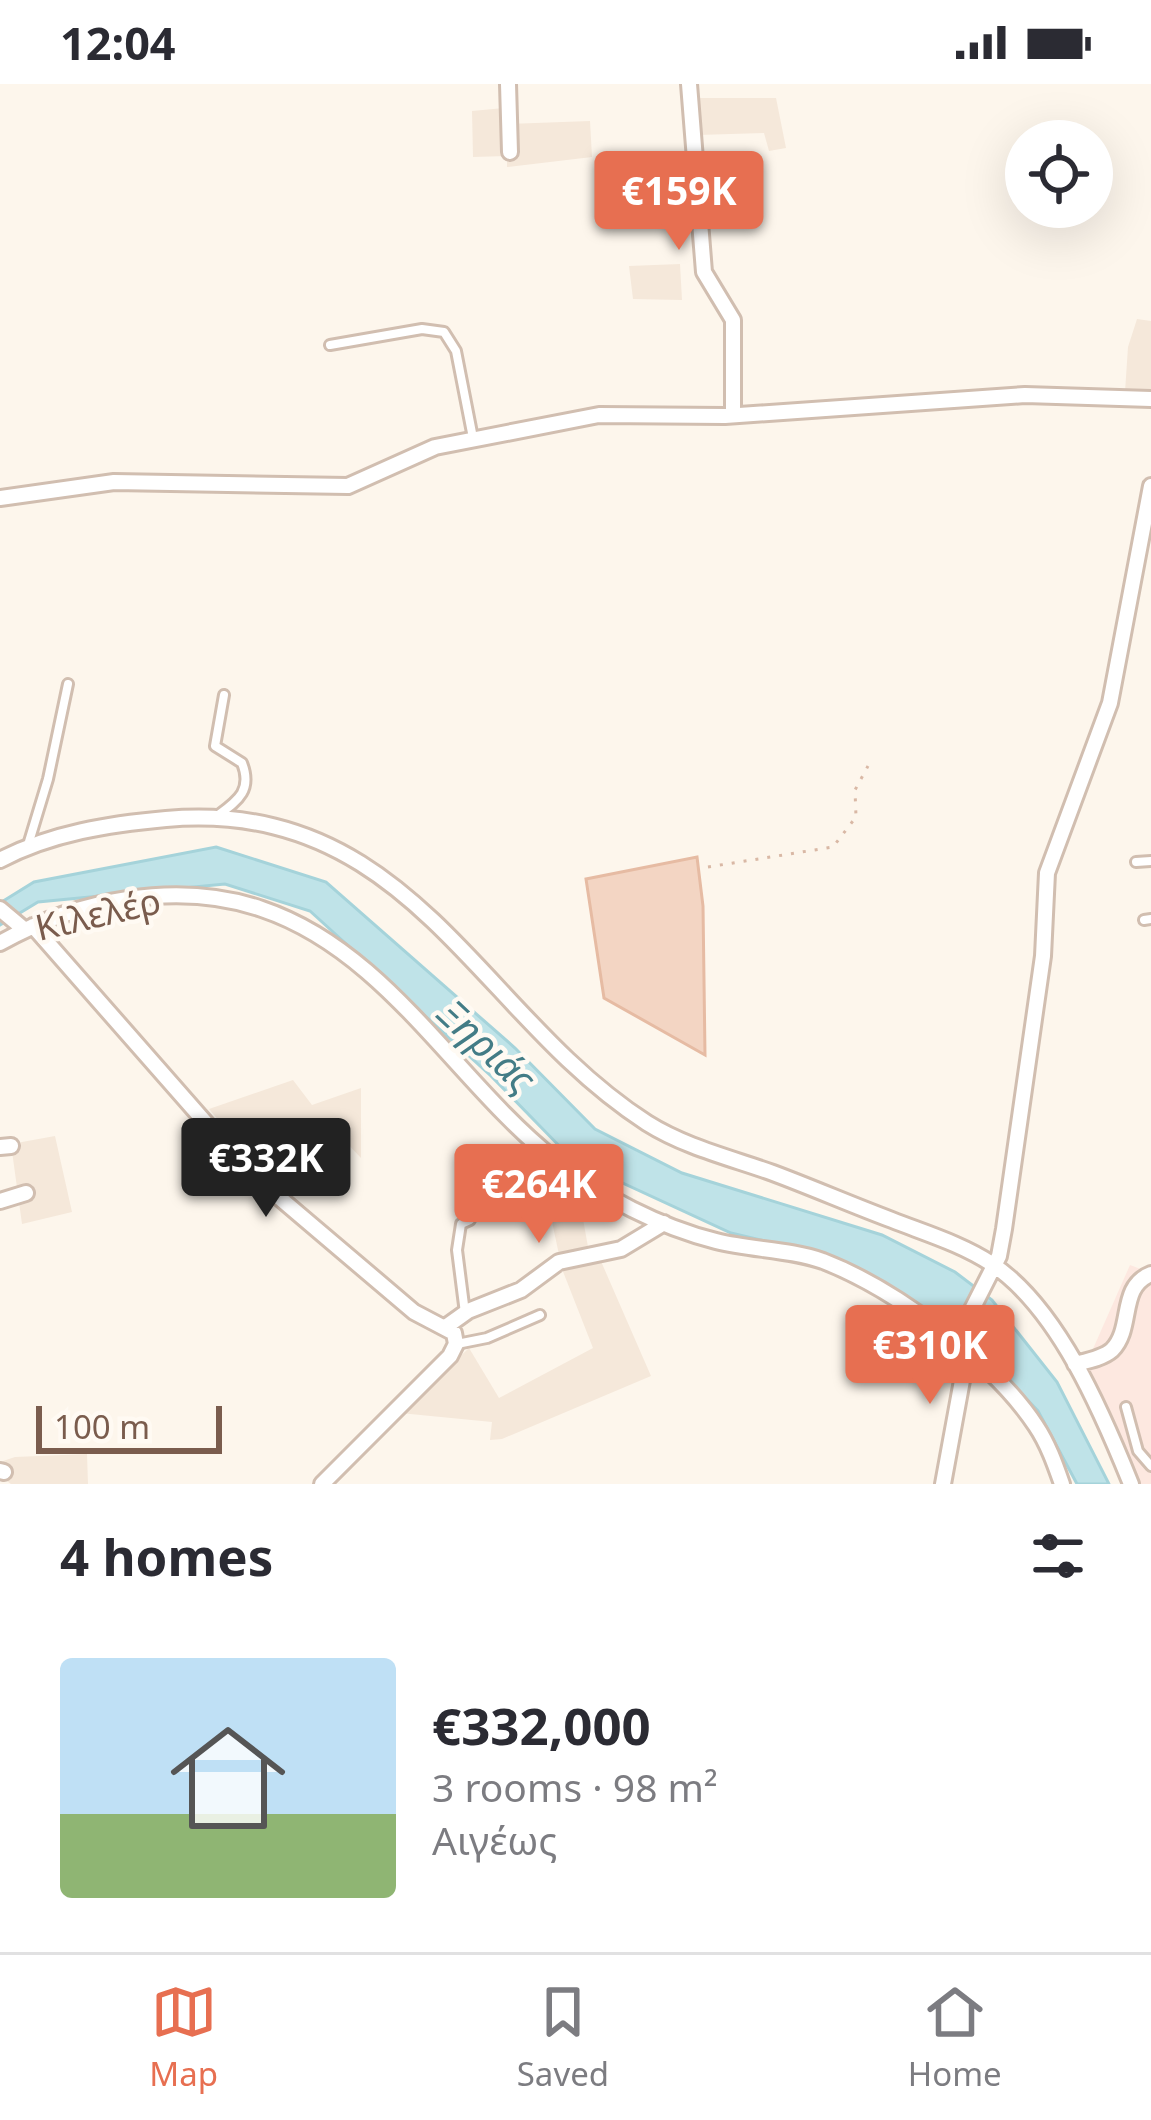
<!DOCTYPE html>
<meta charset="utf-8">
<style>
:root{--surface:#fff;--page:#f7f7f7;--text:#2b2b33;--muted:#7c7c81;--line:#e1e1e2;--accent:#e76f51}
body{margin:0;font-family:"Noto Sans",sans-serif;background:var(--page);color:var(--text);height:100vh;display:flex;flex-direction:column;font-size:45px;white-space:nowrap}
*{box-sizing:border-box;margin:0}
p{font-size:39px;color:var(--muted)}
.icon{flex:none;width:66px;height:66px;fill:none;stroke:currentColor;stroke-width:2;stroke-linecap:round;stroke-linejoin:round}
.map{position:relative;height:1400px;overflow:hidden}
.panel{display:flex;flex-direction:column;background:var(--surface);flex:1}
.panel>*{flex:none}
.fabs{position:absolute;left:1005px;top:36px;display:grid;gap:24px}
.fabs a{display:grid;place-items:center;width:108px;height:108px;border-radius:50%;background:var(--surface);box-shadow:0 12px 48px #0002;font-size:60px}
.scale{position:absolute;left:36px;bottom:30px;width:186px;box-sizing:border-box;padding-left:12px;border:6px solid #7a5c4d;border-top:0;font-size:33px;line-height:42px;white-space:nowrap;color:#7a5c4d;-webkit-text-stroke:9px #fffaf3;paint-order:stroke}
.price{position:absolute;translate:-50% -102px;padding:0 27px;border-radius:12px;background:var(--accent);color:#fff;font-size:39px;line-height:78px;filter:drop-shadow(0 3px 6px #0008)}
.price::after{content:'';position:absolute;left:50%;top:72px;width:36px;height:27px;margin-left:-18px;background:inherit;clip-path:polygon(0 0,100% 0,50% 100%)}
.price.on{background:#222;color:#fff}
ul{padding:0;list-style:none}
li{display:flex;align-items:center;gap:36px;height:300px;padding:0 60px}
li span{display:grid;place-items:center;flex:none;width:336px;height:240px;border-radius:12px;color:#555}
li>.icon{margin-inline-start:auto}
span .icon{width:144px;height:144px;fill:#fffc;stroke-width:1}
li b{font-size:51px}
h2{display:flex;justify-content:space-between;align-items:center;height:144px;padding:0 60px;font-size:51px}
.status{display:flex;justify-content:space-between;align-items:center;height:84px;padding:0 60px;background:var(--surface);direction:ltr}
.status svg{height:33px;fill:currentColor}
.menu{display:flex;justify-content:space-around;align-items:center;height:168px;border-top:3px solid var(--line);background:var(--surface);font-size:33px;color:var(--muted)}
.menu a{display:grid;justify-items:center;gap:6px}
.menu .on{color:var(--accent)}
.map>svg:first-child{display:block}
</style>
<div class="status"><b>12:04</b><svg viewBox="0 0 49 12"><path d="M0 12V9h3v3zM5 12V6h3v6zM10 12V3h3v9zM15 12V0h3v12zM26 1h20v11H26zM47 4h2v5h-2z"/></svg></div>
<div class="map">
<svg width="1151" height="1400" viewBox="0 0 1151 1400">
<rect width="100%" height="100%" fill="#fdf6ec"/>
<!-- residential -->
<path fill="#f5e8da" d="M696,14H776L786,64L769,67L764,49L698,51Z
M504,24L506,40L590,37L592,73L507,83V72L473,73L472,27Z
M680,180L682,216L633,215L629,182Z
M1137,235L1151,237V310L1125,308L1128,263Z
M293,996L312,1021L361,1004V1074L344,1056L259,1084L209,1025Z
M55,1052L72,1128L22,1140L11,1060Z
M559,1086L576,1096L590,1174L600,1175L651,1292L502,1355L490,1356L492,1338L400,1329L469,1264L499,1314L593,1264L562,1185L551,1133L532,1136L525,1094Z
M87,1370L88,1400H11L4,1395L3,1377L15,1373Z"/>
<!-- commercial -->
<path fill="#fde8e0" d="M1130,1181L1151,1189V1400H1139L1085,1283Z"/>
<!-- water -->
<path fill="#bfe3e8" stroke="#a5d3da" stroke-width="3" d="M216,763L326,798L515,964L595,1045L682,1089L882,1151L955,1188L992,1216L1057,1298L1109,1400H1077L1038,1327L973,1259L860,1185L829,1172L731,1149L573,1076L491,992L310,827L225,800L38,818L0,841V819L34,798Z"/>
<!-- building -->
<path fill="#f3d5c3" stroke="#e6bba3" stroke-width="3" d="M697,773L703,822L705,971L604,914L586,795Z"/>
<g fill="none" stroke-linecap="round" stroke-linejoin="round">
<defs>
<path id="lane" d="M330,261L422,245L444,248L456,267L473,354
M217,732C237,717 253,707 242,679L215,662L224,611
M28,761L48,695L68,600
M1136,778L1151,777
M1144,836L1151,835
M465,1229L457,1166L461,1140L470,1136
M457,1260L487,1254L540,1231
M1126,1323L1138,1367L1151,1382"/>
<path id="street" d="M508,0L510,68
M689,0L704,188L733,236V330
M0,414L114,398L348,402L435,363L599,331L725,332L1025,311L1151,315
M0,776C51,749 110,740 166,735C411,714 476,929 647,1039C685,1063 731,1074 773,1089C813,1104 852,1121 892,1136C925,1149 962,1160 992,1180C1058,1224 1102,1328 1131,1400
M0,825L25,846
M33,842L248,1087L414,1228L454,1249L456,1260L450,1272L322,1400
M0,859C76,816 177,796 262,825C387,867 456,998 555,1076C601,1113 660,1143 716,1157C751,1166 789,1165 823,1177C895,1205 994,1278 1036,1342C1048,1360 1055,1380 1062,1400
M0,1063L11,1062
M0,1117L26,1109
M447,1242L468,1227L521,1206L559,1178L621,1165L664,1139
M1075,1280C1087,1277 1103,1274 1112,1266C1134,1244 1118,1203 1151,1190
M0,1387L4,1388
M943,1400L963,1291L959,1251L999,1172L1004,1145L1043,872L1047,789L1110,619L1151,402"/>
</defs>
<!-- lane casing -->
<use href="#lane" stroke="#d1beb0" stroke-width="14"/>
<!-- street casing -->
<use href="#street" stroke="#d1beb0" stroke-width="20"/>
<!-- path -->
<path stroke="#d9b8a5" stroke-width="3" stroke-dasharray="3 9" stroke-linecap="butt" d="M708,783L833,763L856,733L855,706L868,682"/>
<!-- lane -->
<use href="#lane" stroke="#fff" stroke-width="8"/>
<!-- street -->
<use href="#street" stroke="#fff" stroke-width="14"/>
</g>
<g text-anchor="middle" stroke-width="9" stroke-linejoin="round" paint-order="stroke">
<!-- street labels -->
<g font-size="36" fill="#7a5c4d" stroke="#fffaf3">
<text transform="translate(98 830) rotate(-13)" y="13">Κιλελέρ</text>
</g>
<!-- water labels -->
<g font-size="39" font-style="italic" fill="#437c86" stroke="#fffaf3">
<text transform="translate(487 962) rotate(43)" y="14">Ξηριάς</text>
</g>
</g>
</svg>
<div class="fabs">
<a><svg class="icon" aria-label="locate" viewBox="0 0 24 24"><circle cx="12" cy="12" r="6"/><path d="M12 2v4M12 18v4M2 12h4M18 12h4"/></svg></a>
</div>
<div class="scale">100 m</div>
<b class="price" style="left:679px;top:169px">€159K</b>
<b class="price on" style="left:266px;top:1136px">€332K</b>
<b class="price" style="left:539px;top:1162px">€264K</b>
<b class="price" style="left:930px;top:1323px">€310K</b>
</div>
<section class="panel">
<h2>4 homes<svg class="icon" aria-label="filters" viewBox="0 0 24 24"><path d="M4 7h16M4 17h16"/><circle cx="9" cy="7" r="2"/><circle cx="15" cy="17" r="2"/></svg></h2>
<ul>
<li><span style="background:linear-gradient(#bfe0f5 65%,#8fb573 0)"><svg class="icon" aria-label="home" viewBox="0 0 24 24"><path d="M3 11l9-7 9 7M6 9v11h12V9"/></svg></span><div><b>€332,000</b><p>3 rooms · 98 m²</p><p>Αιγέως</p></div></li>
</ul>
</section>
<nav class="menu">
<a class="on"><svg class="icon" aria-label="map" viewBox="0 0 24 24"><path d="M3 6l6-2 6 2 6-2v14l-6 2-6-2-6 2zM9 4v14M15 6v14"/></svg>Map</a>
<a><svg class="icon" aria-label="saved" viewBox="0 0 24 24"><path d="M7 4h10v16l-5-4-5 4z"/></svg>Saved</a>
<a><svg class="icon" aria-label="home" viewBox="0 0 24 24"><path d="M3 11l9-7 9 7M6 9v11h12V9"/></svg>Home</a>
</nav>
